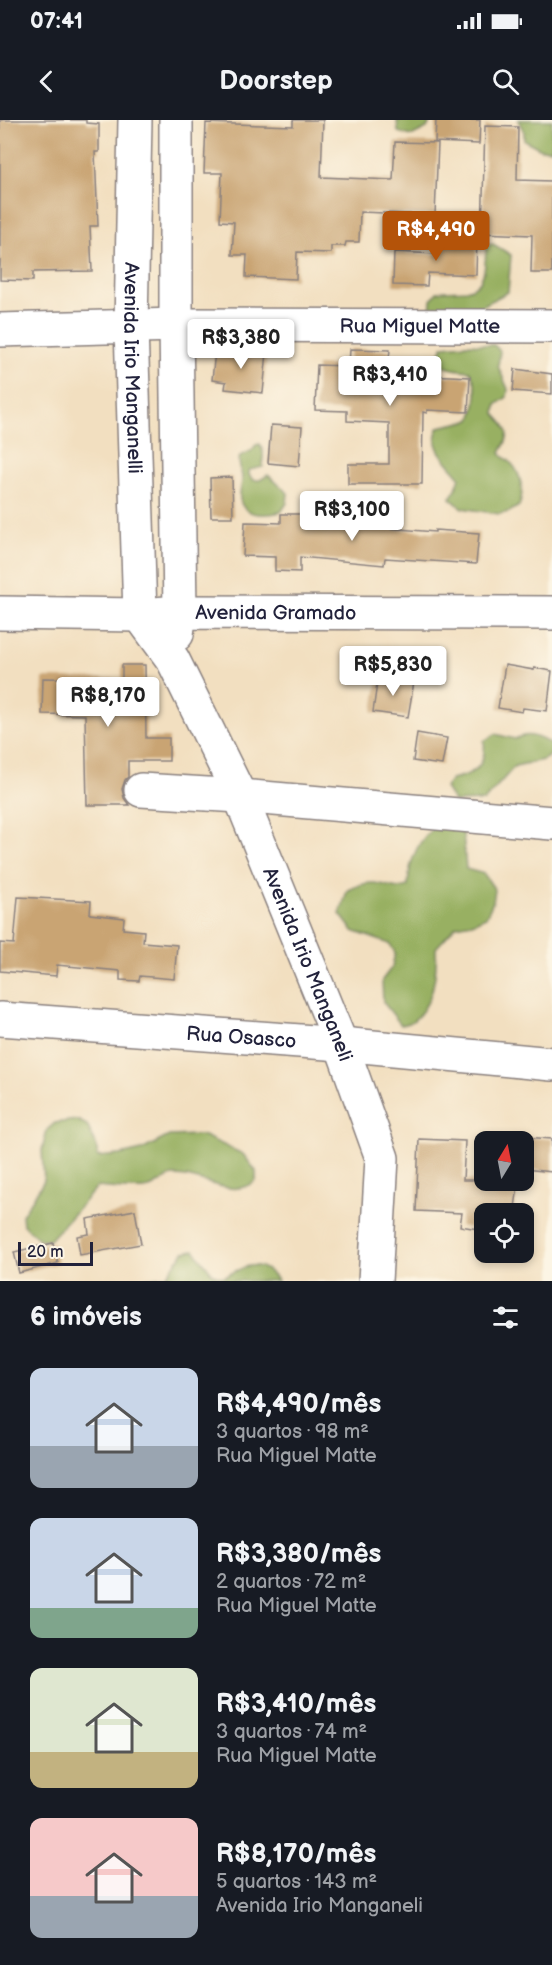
<!DOCTYPE html>
<html lang="pt">
<meta charset="utf-8">
<style>
:root{--surface:#171b24;--page:#242831;--text:#f1f3f6;--muted:#9ea1a6;--accent:#b45309}
body{margin:0;font-family:"Balsamiq Sans",sans-serif;background:var(--page);color:var(--text);height:100vh;display:flex;flex-direction:column;font-size:22px;white-space:nowrap}
*{box-sizing:border-box;margin:0}
p{font-size:20px;color:var(--muted)}
.icon{flex:none;width:33px;height:33px;fill:none;stroke:currentColor;stroke-width:2;stroke-linecap:round;stroke-linejoin:round}
.map{position:relative;height:1161px;overflow:hidden}
.sheet{display:flex;flex-direction:column;background:var(--surface);flex:1}
.sheet>*{flex:none}
.needle{width:39px;rotate:10deg}
.tools{position:absolute;left:474px;top:1011px;display:grid;gap:12px}
.tools a{display:grid;place-items:center;width:60px;height:60px;border-radius:12px;background:var(--surface);box-shadow:0 3px 9px #0003;font-size:30px}
.scale{position:absolute;left:18px;bottom:15px;width:75px;box-sizing:border-box;padding-left:6px;border:3px solid #22223b;border-top:0;font-size:16px;line-height:21px;white-space:nowrap;color:#22223b;-webkit-text-stroke:4px #fcf5e5;paint-order:stroke}
.price{position:absolute;translate:-50% -51px;padding:0 14px;border-radius:6px;background:#fff;color:#222;font-size:20px;line-height:39px;filter:drop-shadow(0 2px 3px #0008)}
.price::after{content:'';position:absolute;left:50%;top:36px;width:18px;height:14px;margin-left:-9px;background:inherit;clip-path:polygon(0 0,100% 0,50% 100%)}
.price.selected{background:var(--accent);color:#fff}
ul{padding:0;list-style:none}
li{display:flex;align-items:center;gap:18px;height:150px;padding:0 30px}
li span{display:grid;place-items:center;flex:none;width:168px;height:120px;border-radius:12px;color:#555}
li>.icon{margin-inline-start:auto}
span .icon{width:72px;height:72px;fill:#fffc;stroke-width:1}
li b{font-size:26px}
h2{display:flex;justify-content:space-between;align-items:center;height:72px;padding:0 30px;font-size:26px}
.status{display:flex;justify-content:space-between;align-items:center;height:42px;padding:0 30px;background:var(--surface);direction:ltr}
.status svg{height:16px;fill:currentColor}
header{display:flex;justify-content:space-between;align-items:center;height:78px;padding:0 30px;background:var(--surface);font-size:27px;font-weight:800}
.map>svg:first-child{display:block}
</style>
<div class="status"><b>07:41</b><svg viewBox="0 0 49 12"><path d="M0 12V9h3v3zM5 12V6h3v6zM10 12V3h3v9zM15 12V0h3v12zM26 1h20v11H26zM47 4h2v5h-2z"/></svg></div>
<header><svg class="icon" aria-label="back" viewBox="0 0 24 24"><path d="M15 5l-7 7 7 7"/></svg>Doorstep<svg class="icon" aria-label="search" viewBox="0 0 24 24"><circle cx="10" cy="10" r="6"/><path d="M15 15l6 6"/></svg></header>
<div class="map">
<svg width="552" height="1161" viewBox="0 0 552 1161">
<rect width="100%" height="100%" fill="#fcf5e5"/>
<filter id="ink" filterUnits="userSpaceOnUse"><feTurbulence type="fractalNoise" baseFrequency=".0167" numOctaves="2"/><feDisplacementMap in="SourceGraphic" scale="12" xChannelSelector="R" yChannelSelector="G"/><feConvolveMatrix kernelMatrix="1 2 1 2 8 2 1 2 1" color-interpolation-filters="sRGB"/></filter>
<filter id="wash" filterUnits="userSpaceOnUse"><feTurbulence type="fractalNoise" baseFrequency=".008" numOctaves="4" result="noise"/><feDisplacementMap in="SourceGraphic" scale="24" xChannelSelector="R" yChannelSelector="G"/><feGaussianBlur stdDeviation="1.35" result="paint"/><feColorMatrix in="noise" values="0 0 0 0 0 0 0 0 0 0 0 0 0 0 0 0 0 1.4 0 .05"/><feComposite in="paint" operator="in"/></filter>
<g filter="url(#wash)">
<rect width="100%" height="100%" fill="#f2dfc0"/>
<!-- forest -->
<path fill="#98b062" stroke="#5d694e" stroke-width="1.5" d="M397,0H431L427,8L411,16L398,12Z
M518,0H552V29H541L524,20V12Z
M493,124L511,135L508,172L480,187L430,193L431,180L437,172C447,170 456,171 466,170C488,166 485,141 486,125Z
M465,224L494,225L500,231L498,246L508,269L507,277L496,285L495,294C511,311 511,313 500,333C503,338 507,338 511,343C521,353 525,373 519,386L509,392L499,394L462,388L450,378L456,369L460,357C449,343 427,326 439,307L471,300C477,282 479,268 470,251C456,249 444,251 438,237L443,226Z
M260,324L263,332V347L249,350V355L253,360H260L268,355L288,373L287,383L281,392C267,395 243,398 240,379C239,372 242,366 242,359C242,350 237,345 240,336L251,331L256,325Z
M495,614L515,619C529,611 539,618 552,624V634L543,640L515,646L484,681L454,682L445,668L451,659C474,655 487,646 484,621Z
M437,705L453,706L463,713L466,749L484,754L495,770L493,782L486,797L472,803L456,806L436,828C437,852 434,883 414,900C411,903 405,904 401,905L383,882L382,860L392,847L395,833L390,824L353,811L340,794L347,771C357,765 368,761 380,764C393,766 395,770 408,766C409,741 417,720 437,705Z
M77,1000L87,1005L96,1025L98,1037L120,1035L142,1030L169,1016L202,1015L243,1034L256,1051V1061C231,1081 201,1054 174,1056C164,1057 159,1065 149,1068C141,1071 108,1068 97,1067L50,1120L39,1119L23,1105L22,1095L44,1061L42,1030L47,1010L55,1003Z
M194,1130L213,1154L223,1157C247,1146 258,1136 278,1161H129L166,1156L184,1132Z"/>
<g id="blocks">
<!-- building -->
<path fill="#c9a473" d="M0,0H86V3L99,4V32H95L98,106H90L92,151L33,152V161L0,160Z
M293,0H323L321,57L393,60L395,22L438,23L435,95L360,92L359,122H346L345,126H331V133L297,132L296,159L246,157L247,135H232L234,102L220,101L222,53H204L206,3L293,6Z
M436,0H480L479,24L435,22Z
M485,6L518,7L517,60L552,61V153H531L532,115L482,113Z
M437,116L477,118L476,155L428,153L427,166L393,165L394,132L436,134Z
M229,228L267,232L263,273L225,269L226,262L212,260L215,231L229,233Z
M350,229L390,230L389,238L429,240L428,255L470,257L468,292L427,290V293L423,292L422,364H348V344H389V303L347,301V291L315,290L317,245L349,246Z
M515,249L552,254V274L513,271Z
M271,305L302,307L299,346L268,343Z
M232,357L233,397H211L210,358Z
M281,394H320L388,400L387,408L435,412V410L479,413L476,444L385,438L384,445L300,437V452L275,451V437L243,436L245,402L281,403Z
M122,545H145L146,618H169V641H128V657L125,660L122,669L124,678L129,685H87L85,595L42,594L43,558L122,559Z
M505,545L534,550V548L552,551L547,591L523,588L522,592L498,588Z
M378,556L414,562L408,597L373,592Z
M417,613L447,618L442,645L413,641Z
M18,777L91,781L90,794L124,798L123,809L144,811L143,822L177,825L174,859L140,856L139,861L120,860V851L57,845L56,856L0,851V823L14,824Z
M524,1017L552,1019V1052L524,1049Z
M419,1019L465,1021L463,1060H519L514,1094H484V1110L460,1106L462,1093L416,1091Z
M135,1090L141,1124L80,1135L77,1116L89,1114L87,1099Z
M53,1123L58,1143L19,1153L14,1132Z"/>
</g>
</g>
<g filter="url(#ink)">
<use href="#blocks" fill-opacity="0" stroke="#8a807e" stroke-width="1.5"/>
<g fill="none" stroke-linecap="round" stroke-linejoin="round">
<defs>
<g id="minor">
<path id="s1" d="M135,0L131,207L140,495L173,540L240,676L341,924L382,1038L375,1161"/>
<path d="M176,0V205L180,492L177,514"/>
<path id="s2" d="M0,210L176,205L552,206"/>
<path id="s3" d="M0,493L140,495L180,492L552,493"/>
<path d="M141,670L240,676L552,703"/>
<path id="s4" d="M0,899L341,924L552,944"/>
</g>
</defs>
<!-- minor casing -->
<use href="#minor" stroke="#8a807e" stroke-width="36"/>
<!-- minor -->
<use href="#minor" stroke="#fff" stroke-width="33"/>
</g>
</g>
<g text-anchor="middle" stroke-width="5" stroke-linejoin="round" paint-order="stroke">
<!-- street labels -->
<g font-size="20" fill="#22223b" stroke="#fcf5e5">
<text dy="7" stroke="none"><textPath href="#s2" startOffset="420">Rua Miguel Matte</textPath></text>
<text dy="7" stroke="none"><textPath href="#s1" startOffset="248">Avenida Irio Manganelli</textPath></text>
<text dy="7" stroke="none"><textPath href="#s3" startOffset="276">Avenida Gramado</textPath></text>
<text dy="7" stroke="none"><textPath href="#s1" startOffset="884">Avenida Irio Manganeli</textPath></text>
<text dy="7" stroke="none"><textPath href="#s4" startOffset="242">Rua Osasco</textPath></text>
</g>
</g>
</svg>
<div class="tools">
<a><svg class="needle" viewBox="-14 -14 28 28"><path d="M0-13l5 13h-10z" fill="#e53935"/><path d="M0 13l5-13h-10z" fill="#9ea1a6"/></svg></a>
<a><svg class="icon" aria-label="locate" viewBox="0 0 24 24"><circle cx="12" cy="12" r="6"/><path d="M12 2v4M12 18v4M2 12h4M18 12h4"/></svg></a>
</div>
<div class="scale">20 m</div>
<b class="price selected" style="left:436px;top:142px">R$4,490</b>
<b class="price" style="left:241px;top:250px">R$3,380</b>
<b class="price" style="left:390px;top:287px">R$3,410</b>
<b class="price" style="left:352px;top:422px">R$3,100</b>
<b class="price" style="left:393px;top:577px">R$5,830</b>
<b class="price" style="left:108px;top:608px">R$8,170</b>
</div>
<section class="sheet">
<h2>6 imóveis<svg class="icon" aria-label="filters" viewBox="0 0 24 24"><path d="M4 7h16M4 17h16"/><circle cx="9" cy="7" r="2"/><circle cx="15" cy="17" r="2"/></svg></h2>
<ul>
<li><span style="background:linear-gradient(#c9d6e8 65%,#9aa5b1 0)"><svg class="icon" aria-label="home" viewBox="0 0 24 24"><path d="M3 11l9-7 9 7M6 9v11h12V9"/></svg></span><div><b>R$4,490/mês</b><p>3 quartos · 98 m²</p><p>Rua Miguel Matte</p></div></li>
<li><span style="background:linear-gradient(#c9d6e8 75%,#7fa58c 0)"><svg class="icon" aria-label="home" viewBox="0 0 24 24"><path d="M3 11l9-7 9 7M6 9v11h12V9"/></svg></span><div><b>R$3,380/mês</b><p>2 quartos · 72 m²</p><p>Rua Miguel Matte</p></div></li>
<li><span style="background:linear-gradient(#dfe7d0 70%,#c2b280 0)"><svg class="icon" aria-label="home" viewBox="0 0 24 24"><path d="M3 11l9-7 9 7M6 9v11h12V9"/></svg></span><div><b>R$3,410/mês</b><p>3 quartos · 74 m²</p><p>Rua Miguel Matte</p></div></li>
<li><span style="background:linear-gradient(#f6c9c9 65%,#9aa5b1 0)"><svg class="icon" aria-label="home" viewBox="0 0 24 24"><path d="M3 11l9-7 9 7M6 9v11h12V9"/></svg></span><div><b>R$8,170/mês</b><p>5 quartos · 143 m²</p><p>Avenida Irio Manganeli</p></div></li>
</ul>
</section>
